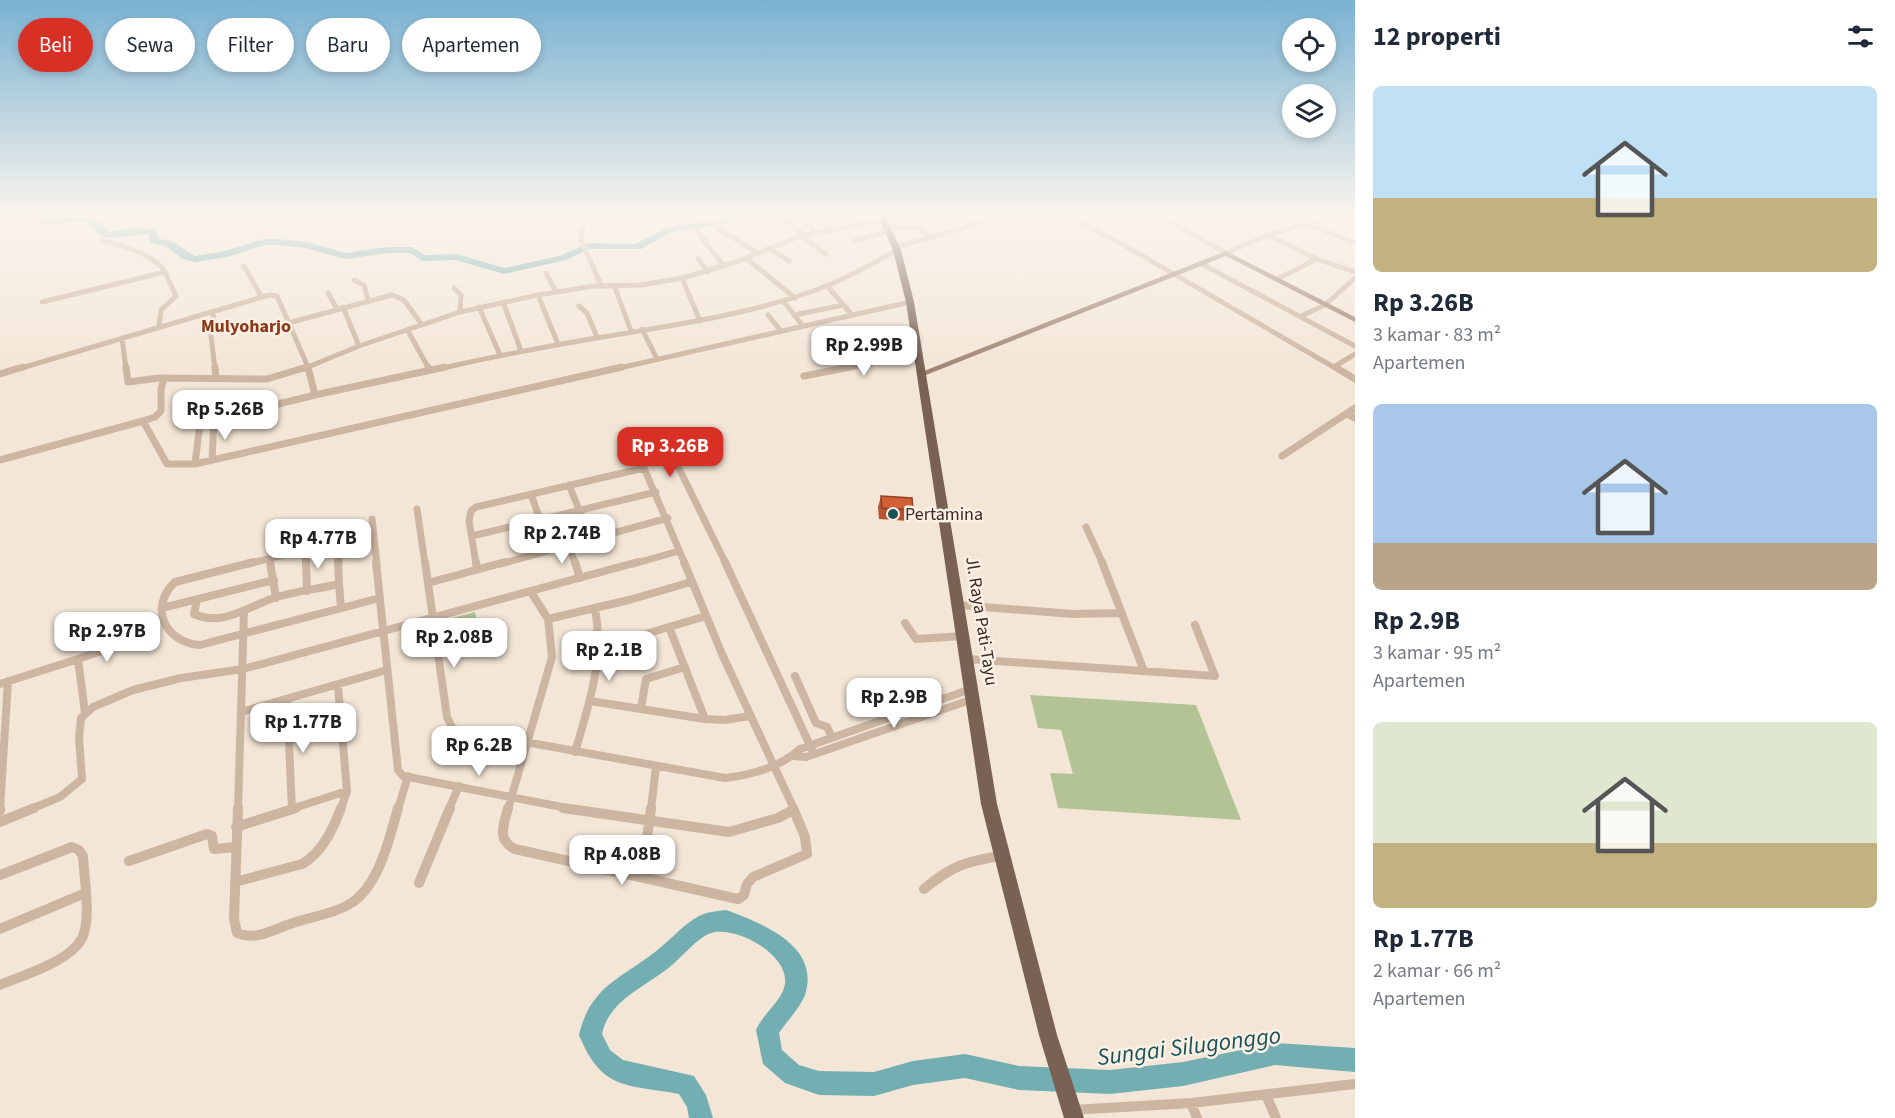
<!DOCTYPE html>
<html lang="id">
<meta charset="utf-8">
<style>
:root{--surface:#fff;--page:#f6f6f7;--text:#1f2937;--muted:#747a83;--accent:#d93025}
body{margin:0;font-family:"Source Sans 3",sans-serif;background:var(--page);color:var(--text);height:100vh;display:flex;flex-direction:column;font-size:22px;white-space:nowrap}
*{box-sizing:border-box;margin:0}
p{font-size:20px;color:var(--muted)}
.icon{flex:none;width:33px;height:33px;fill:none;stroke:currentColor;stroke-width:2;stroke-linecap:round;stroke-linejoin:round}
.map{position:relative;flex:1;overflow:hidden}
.side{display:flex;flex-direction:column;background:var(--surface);width:540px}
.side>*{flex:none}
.banner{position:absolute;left:18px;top:18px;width:570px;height:54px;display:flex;gap:12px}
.controls{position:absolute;left:1282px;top:18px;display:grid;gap:12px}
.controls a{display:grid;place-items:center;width:54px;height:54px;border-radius:50%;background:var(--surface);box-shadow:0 3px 9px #0003;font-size:30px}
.price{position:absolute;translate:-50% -51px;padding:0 14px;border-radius:12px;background:#fff;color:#222;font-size:20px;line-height:39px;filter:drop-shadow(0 2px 3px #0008)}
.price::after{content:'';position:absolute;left:50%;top:36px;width:18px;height:14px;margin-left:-9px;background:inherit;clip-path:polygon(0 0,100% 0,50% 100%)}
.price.on{background:var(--accent);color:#fff}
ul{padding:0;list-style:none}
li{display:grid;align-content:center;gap:12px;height:318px;padding:0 18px}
li span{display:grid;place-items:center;height:186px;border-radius:9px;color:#555}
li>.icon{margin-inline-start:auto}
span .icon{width:108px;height:108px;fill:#fffc;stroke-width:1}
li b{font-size:26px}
h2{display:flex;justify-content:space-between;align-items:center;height:72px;padding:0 18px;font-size:26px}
.chip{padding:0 21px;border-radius:27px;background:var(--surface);box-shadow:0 3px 9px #0003;font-size:21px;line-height:54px}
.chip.on{background:var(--accent);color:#fff}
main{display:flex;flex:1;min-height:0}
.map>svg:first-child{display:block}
</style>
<main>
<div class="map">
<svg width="1355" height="1118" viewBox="0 0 1355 1118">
<rect width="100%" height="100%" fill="#f3e6d7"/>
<!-- green -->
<path fill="#b3c396" d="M475,612L483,646L448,656L442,621Z
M1030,695L1196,705L1241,820L1058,808L1050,773L1073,774L1061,730L1038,728Z"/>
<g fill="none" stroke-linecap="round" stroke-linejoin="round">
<!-- river -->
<path fill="#73aeb2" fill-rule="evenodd" d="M38,214H47L48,219L87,216L99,221L110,232L135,228L155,229L159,239L172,241L195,256L225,251L264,239H278L306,242L346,253L387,247H412L424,255L457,254L504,268L559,256L589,243L635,244L666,228L717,219L733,214H746L722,224L672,232L641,249H590L566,260L504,274L456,260L422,261L410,253H387L346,259L305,248L278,245H265L227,257L195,262L183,259L165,246L150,243L149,234C138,234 108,241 100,235C94,231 93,225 86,222L40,224Z
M726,910C761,923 821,945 805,995C800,1008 787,1021 779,1033L782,1050L799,1065L819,1071L874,1072L913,1061L965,1054L1019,1066L1110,1070L1183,1062L1275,1043L1355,1048V1072L1275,1065L1183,1086L1110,1094L1019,1090L965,1078L913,1085L874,1096L819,1095L785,1083L763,1064L756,1030C762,1015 780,1002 784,988C794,957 737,925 711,933C698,937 683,956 672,965C648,986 609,999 602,1034L610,1050L623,1060L694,1076L706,1095L713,1118H689L687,1107L679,1094C626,1084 602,1091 579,1035C590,987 620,979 655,952C670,941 683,924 699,916C707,912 717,911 726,910Z"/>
<!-- street-far3 -->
<path stroke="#ccb6a2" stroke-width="5" d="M584,214L581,240L601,285
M694,214L700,221
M706,214L716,227L758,253
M817,214L830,230
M1065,214L1129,248L1337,369
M1163,214L1180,227L1226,253L1268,235L1339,214
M1293,214L1312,222
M1165,216L1180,214
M782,217L804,235
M1306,223L1355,243
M887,227L919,228L933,238
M696,230L724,266
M815,233L803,219L818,215
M1268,235L1317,259L1277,279
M801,236L826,254
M102,240C122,246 153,253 165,272
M855,241L889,231
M896,247L977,224L999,214
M769,248L789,261
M746,258L795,298
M698,259L708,272
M1317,259L1355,272
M1200,263L1355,346
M244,266L261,296
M546,273L556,292
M682,278L700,321
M354,280L364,285L368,300
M614,285L631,331
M828,287L852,315
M454,288L461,295L460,312
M328,293L337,309
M538,295L558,344
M42,302L165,272L176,296L161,310L159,326
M503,302L521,351
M784,302L803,326
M579,306L587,313L597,337
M343,307L359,346
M479,307L500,355
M213,311L214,324L211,336L215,369
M768,315L781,331
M794,315L843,305
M1301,316L1325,305L1355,278
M288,323L392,295L404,300L422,325
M642,329L657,359
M408,331L429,369
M122,338L126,369
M1334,367L1355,354
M18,369L269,295L277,296L308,367L359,346L460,312L538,295L594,286L641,285L682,278L736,262L801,236L884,220
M302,369H308
M438,369C492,357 547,346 603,337C674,325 747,315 816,290C844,280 870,265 897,250
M615,369L910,302
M842,369L919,354"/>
<!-- street-far2 -->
<path stroke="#ccb6a2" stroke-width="7" d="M126,367L128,382L159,378L267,379L307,367
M215,367L216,378
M308,367L315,395L445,367
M428,367L430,370
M1335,367L1355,379
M0,374L23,367
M804,376L850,367
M233,398V415L315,395
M1347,414L1355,418
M143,421L155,417L161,411V389L164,379
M194,425L233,415
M669,448L726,564
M637,455L644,468
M1282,456L1355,408
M0,460L143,421L167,464H195L622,367
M212,460L214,420
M195,464L200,423
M569,485L591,539
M531,494L550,549
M417,509L425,564
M372,519L377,564
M1086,527L1103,564
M472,536L656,492
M338,541L339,564
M569,544L575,564
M305,550L306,564
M270,559L271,564
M248,564L373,532
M476,564L469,521L471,511L476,507L644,468L685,564
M500,564L668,518
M633,564L679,551"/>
<!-- street-far1 -->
<path stroke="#ccb6a2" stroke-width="8" d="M254,562L175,582C148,608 165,642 200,645L380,598
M270,562L276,598
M306,562L307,591
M338,562L339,584
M376,562L398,770L403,776L572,809
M425,562L447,717L453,729L725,778C752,775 779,768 800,749L971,689
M476,562L477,568
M575,562L580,578
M684,562L722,654L794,809
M725,562L814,754
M1102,562L1144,671
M428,583L505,562
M197,600L194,614C223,627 247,607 274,598C295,591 318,589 339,584L341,608
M958,605L1073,614L1122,613
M162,608L274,580
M548,619L629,600L691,582
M905,623L916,639L963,636
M669,627L706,616
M601,643L626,640L669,627L705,719L725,720L750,716
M78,659L128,642
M967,659L1215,676L1195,625
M795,676L816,723L827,727L832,737
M0,684L78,659L85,713
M338,686L347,791L341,809
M287,699L292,809
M590,701L705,719
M641,708L646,679L685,667
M241,712L387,670
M575,752C590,701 604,661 595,608
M794,756L806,757L973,699
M0,809L8,681
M31,809L60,797L82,779L79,738L81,718L93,707L133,690L181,678L243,669L638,562
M238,809L244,611
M291,809L347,791
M398,809L408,776
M449,809L459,786
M508,809L552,657L548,619L531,592
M651,809L656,767"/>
<!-- street -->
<path stroke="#ccb6a2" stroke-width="10" d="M238,808L234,919L237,933C256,941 272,930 290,924C309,917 330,915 348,905C379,888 389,839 398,808
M508,808C504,824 496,840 515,849L738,899L744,895L747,884L753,877L807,854L805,837L793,808
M563,808L729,832L778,818L793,810
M0,811V808
M0,822L34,808
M236,827L296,808
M129,861L207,834L212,836L214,849L236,847
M0,875L72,847L79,850L83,856C84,877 91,916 83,936C73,961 23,975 0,985
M642,876L651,808
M235,882L302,864C322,853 333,829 341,808
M419,883L450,808
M924,889C951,866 967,861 1001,856
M0,929L83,894
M1266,1095L1276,1118
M1191,1103L1197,1118
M1072,1110L1191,1103L1355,1084"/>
<!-- secondary -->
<path fill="#9f8473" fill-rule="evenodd" d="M1226,251L1355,317V322L1226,256L926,375L923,376L919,373Z"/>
<!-- primary -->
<path fill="#796254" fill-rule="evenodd" d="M877,214H884L901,250L914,302L997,804L1057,1035L1084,1118H1064L1039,1035L981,804L906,302L893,250Z"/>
</g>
<!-- wall -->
<path fill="#b4532f" d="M881,496L913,510L909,521L879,519L878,507Z"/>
<!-- building -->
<path fill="#d16037" stroke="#924326" stroke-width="1.5" d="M881,496L912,498L913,510L882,508Z"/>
<!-- sky -->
<linearGradient id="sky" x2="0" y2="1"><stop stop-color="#79b2d2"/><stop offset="0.58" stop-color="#faf4ed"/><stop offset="1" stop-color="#faf4ed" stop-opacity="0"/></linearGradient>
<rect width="1355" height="370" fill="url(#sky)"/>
<!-- markers -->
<circle fill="#17545a" stroke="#fbf0e3" stroke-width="2" cx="893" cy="514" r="6"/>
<g text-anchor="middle" stroke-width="5" stroke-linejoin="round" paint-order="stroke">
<!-- far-quarter labels -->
<g font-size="18" font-weight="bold" fill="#8b3617" stroke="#fbf0e3">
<text x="246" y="332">Mulyoharjo</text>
</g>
<!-- poi labels -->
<g font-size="18" fill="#362b25" stroke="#fbf0e3" text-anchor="start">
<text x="905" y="520">Pertamina</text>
</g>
<!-- street labels -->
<g font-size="18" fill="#362b25" stroke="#fbf0e3">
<text transform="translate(982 621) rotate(81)" y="6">Jl. Raya Pati-Tayu</text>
</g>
<!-- near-water labels -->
<g font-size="24" font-style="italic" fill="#17545a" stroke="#fbf0e3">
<text transform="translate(1189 1046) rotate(-7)" y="8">Sungai Silugonggo</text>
</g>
</g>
</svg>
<div class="controls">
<a><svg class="icon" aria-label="locate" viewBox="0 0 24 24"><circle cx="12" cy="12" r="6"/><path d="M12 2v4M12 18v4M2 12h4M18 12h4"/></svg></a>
<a><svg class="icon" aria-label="layers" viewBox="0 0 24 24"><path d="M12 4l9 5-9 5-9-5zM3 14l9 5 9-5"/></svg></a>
</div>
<b class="price" style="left:864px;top:377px">Rp 2.99B</b>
<b class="price" style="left:225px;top:441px">Rp 5.26B</b>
<b class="price on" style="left:670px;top:478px">Rp 3.26B</b>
<b class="price" style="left:562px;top:565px">Rp 2.74B</b>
<b class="price" style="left:318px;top:570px">Rp 4.77B</b>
<b class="price" style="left:107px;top:663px">Rp 2.97B</b>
<b class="price" style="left:454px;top:669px">Rp 2.08B</b>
<b class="price" style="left:609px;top:682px">Rp 2.1B</b>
<b class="price" style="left:894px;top:729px">Rp 2.9B</b>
<b class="price" style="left:303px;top:754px">Rp 1.77B</b>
<b class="price" style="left:479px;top:777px">Rp 6.2B</b>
<b class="price" style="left:622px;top:886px">Rp 4.08B</b>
<div class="banner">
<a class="chip on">Beli</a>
<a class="chip">Sewa</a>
<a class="chip">Filter</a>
<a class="chip">Baru</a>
<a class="chip">Apartemen</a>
</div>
</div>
<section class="side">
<h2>12 properti<svg class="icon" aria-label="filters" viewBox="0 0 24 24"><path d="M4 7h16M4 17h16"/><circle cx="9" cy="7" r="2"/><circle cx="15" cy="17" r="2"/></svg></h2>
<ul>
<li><span style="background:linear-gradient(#bfe0f5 60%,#c2b280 0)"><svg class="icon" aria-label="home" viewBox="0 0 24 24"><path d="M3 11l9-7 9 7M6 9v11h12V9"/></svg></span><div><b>Rp 3.26B</b><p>3 kamar · 83 m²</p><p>Apartemen</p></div></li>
<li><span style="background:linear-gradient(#a9c7e8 75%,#b9a48a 0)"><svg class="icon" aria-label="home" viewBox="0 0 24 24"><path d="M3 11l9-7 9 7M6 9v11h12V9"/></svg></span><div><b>Rp 2.9B</b><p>3 kamar · 95 m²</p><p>Apartemen</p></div></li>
<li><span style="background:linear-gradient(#dfe7d0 65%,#c2b280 0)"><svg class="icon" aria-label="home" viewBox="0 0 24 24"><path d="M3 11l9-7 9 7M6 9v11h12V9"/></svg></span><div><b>Rp 1.77B</b><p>2 kamar · 66 m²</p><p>Apartemen</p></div></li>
</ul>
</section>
</main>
